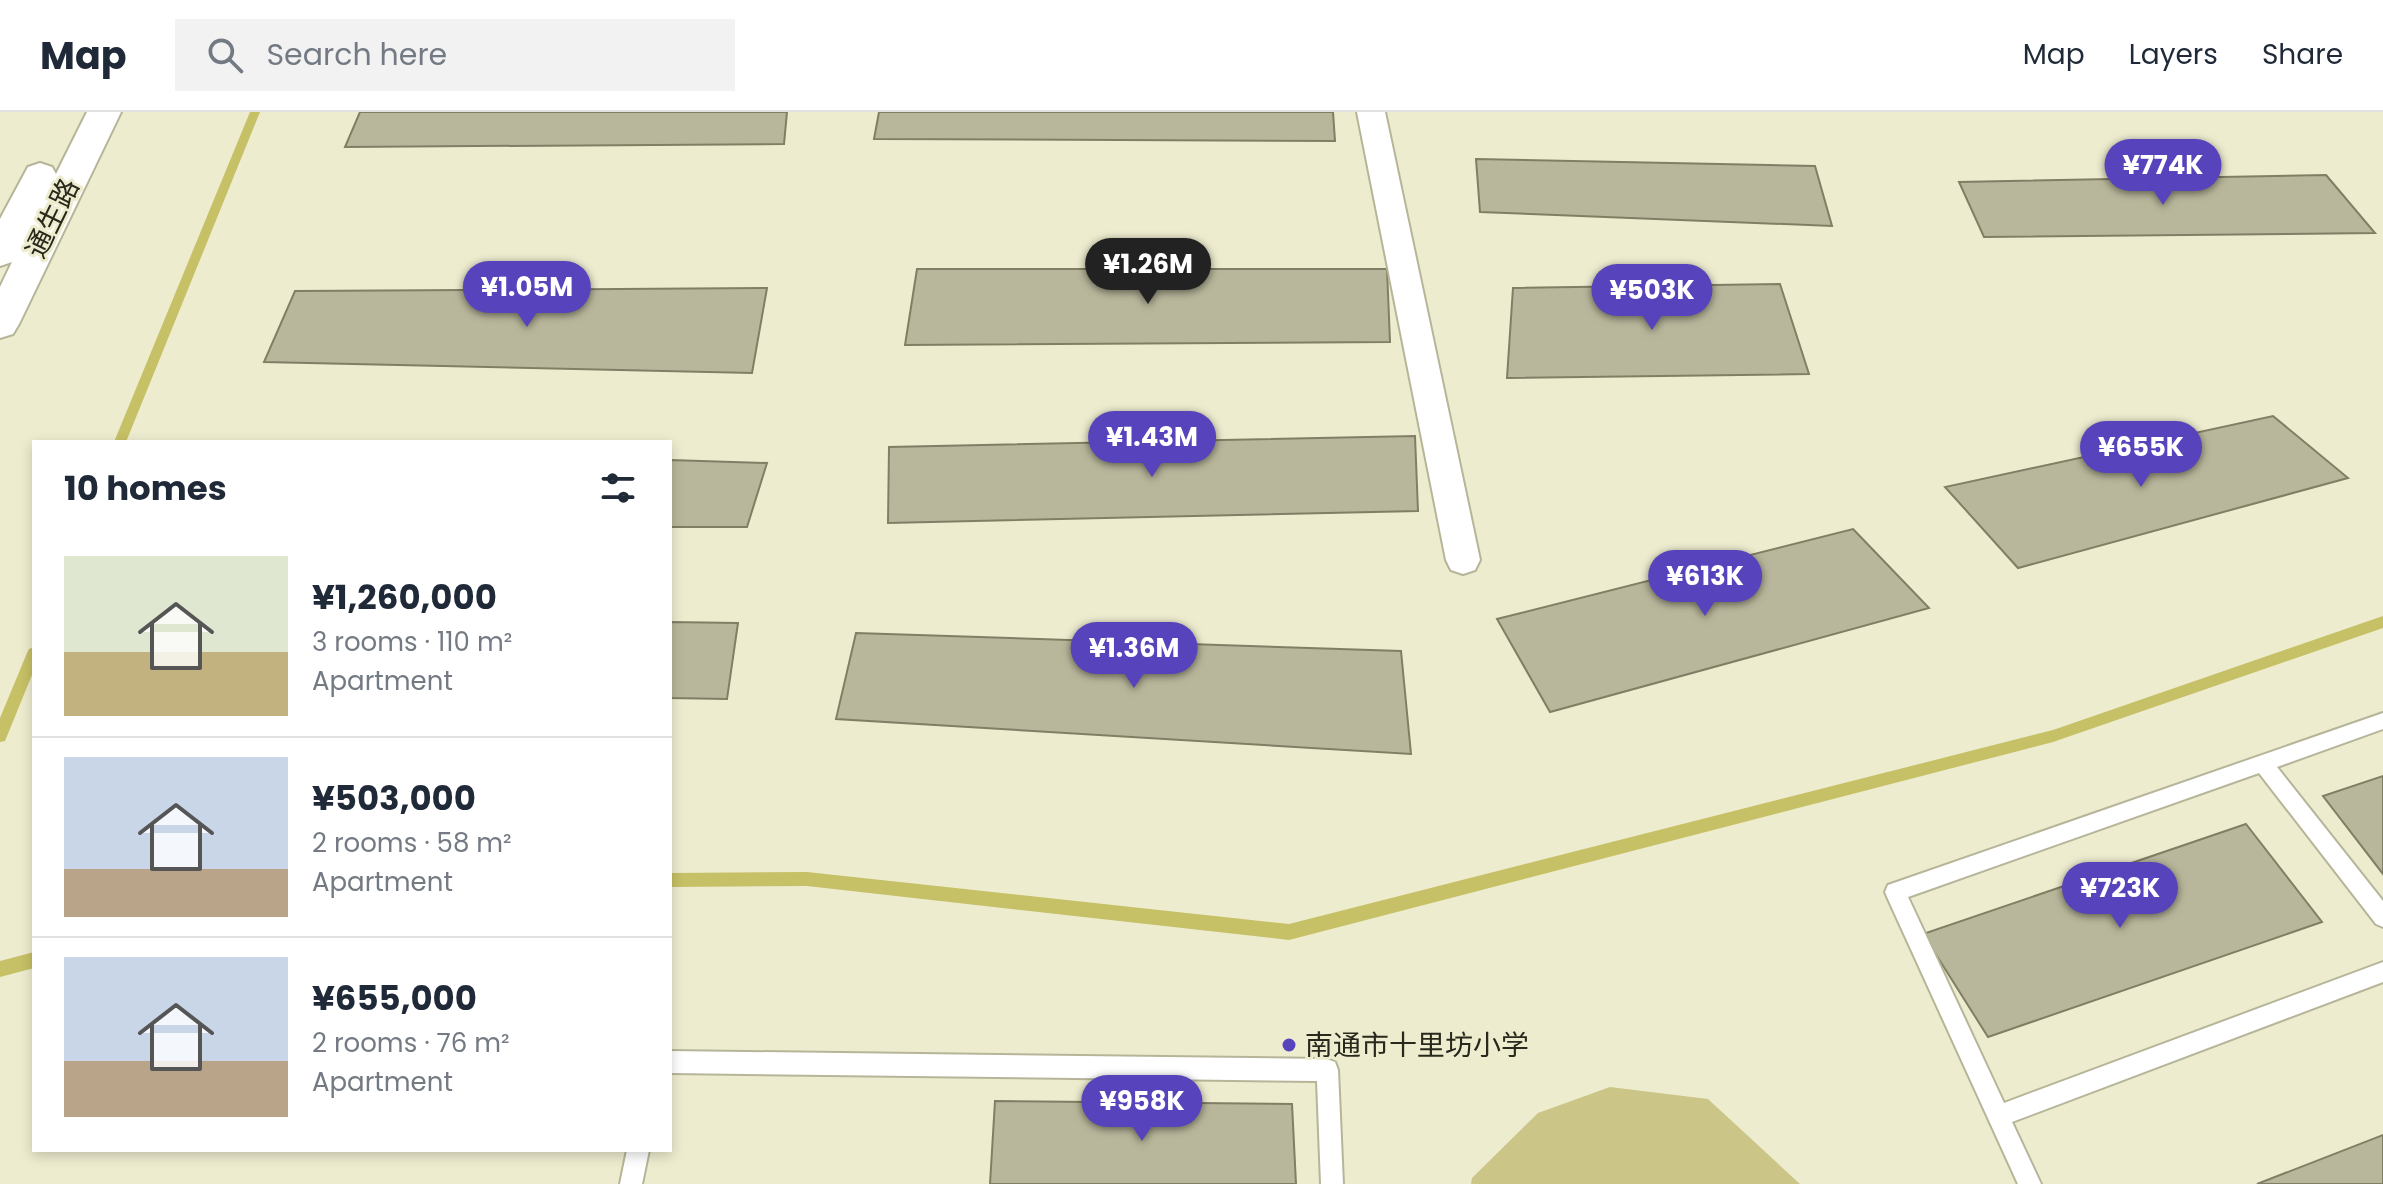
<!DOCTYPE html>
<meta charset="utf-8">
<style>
:root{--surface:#fff;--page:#f2f2f3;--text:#1f2937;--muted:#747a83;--line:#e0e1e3;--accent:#5743bb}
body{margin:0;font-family:Poppins,"Noto Sans SC",sans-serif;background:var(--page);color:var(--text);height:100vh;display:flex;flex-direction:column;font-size:30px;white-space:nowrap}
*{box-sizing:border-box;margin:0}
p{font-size:26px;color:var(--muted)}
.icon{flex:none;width:44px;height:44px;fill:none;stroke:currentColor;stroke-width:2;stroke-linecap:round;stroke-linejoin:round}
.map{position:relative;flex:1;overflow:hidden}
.sheet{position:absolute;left:32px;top:328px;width:640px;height:712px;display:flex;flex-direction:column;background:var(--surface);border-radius:0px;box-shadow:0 4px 12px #0003}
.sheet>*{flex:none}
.price{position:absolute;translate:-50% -68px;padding:0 18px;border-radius:28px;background:var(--accent);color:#fff;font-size:26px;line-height:52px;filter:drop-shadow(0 2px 4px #0008)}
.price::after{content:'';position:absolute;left:50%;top:48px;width:24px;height:18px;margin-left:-12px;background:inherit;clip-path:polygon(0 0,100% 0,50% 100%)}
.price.active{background:#222;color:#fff}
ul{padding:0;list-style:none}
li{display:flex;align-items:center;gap:24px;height:200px;padding:0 32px}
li+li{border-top:2px solid var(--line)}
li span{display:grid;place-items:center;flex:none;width:224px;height:160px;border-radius:0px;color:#555}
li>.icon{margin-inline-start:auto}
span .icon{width:96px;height:96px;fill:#fffc;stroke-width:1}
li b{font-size:34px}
h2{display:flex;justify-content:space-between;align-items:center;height:96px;padding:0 32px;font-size:34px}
header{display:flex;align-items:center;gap:48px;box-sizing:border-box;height:112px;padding:0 40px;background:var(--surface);border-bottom:2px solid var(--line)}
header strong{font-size:38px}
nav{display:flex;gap:44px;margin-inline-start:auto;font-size:28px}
.search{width:560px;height:72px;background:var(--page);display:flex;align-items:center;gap:20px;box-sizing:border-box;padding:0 28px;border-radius:0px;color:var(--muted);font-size:30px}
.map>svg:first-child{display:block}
</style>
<header>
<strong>Map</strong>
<div class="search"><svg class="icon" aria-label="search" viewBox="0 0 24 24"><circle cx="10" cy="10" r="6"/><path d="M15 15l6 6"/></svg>Search here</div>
<nav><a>Map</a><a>Layers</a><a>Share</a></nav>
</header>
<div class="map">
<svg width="2383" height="1072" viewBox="0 0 2383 1072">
<rect width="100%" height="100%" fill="#eeeccf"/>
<!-- green -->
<path fill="#cbc688" d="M1610,975L1708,987L1800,1072H1471L1472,1066L1538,1001Z"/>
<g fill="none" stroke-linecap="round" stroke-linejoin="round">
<!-- stream -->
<path fill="#c6c066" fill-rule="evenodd" d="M250,0H260L126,330H114Z
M2383,504V516L2053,630L1289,828L807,774L670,775V761L807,760L1289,812L2053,618Z
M34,535V558L5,629L0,630V606L27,541L29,537Z
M34,840V856L0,865V849Z"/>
</g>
<!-- building -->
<path fill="#b9b79b" stroke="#807e64" stroke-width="2" d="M360,0H787L784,32L345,35Z
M879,0H1333L1335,29L874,27Z
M1476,47L1815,54L1832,114L1480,100Z
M2326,63L2375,121L1984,125L1959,70Z
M917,157H1387L1390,230L905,233Z
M1780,172L1809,262L1507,266L1513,176Z
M767,176L752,261L264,250L295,179Z
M2273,304L2348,366L2018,456L1945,375Z
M1415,324L1418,399L888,411L889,335Z
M670,348L767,351L747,415H670Z
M1853,417L1929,496L1550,600L1497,507Z
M670,510L738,511L727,587L670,586Z
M856,521L1401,539L1411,642L836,607Z
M2383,664V762L2323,684Z
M2246,712L2322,810L1988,925L1923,822Z
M995,989L1292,992L1296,1072H990Z
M2383,1023V1072H2257Z"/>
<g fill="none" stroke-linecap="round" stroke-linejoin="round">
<defs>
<path id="service" d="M2383,601V617L2277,655L2383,789V815L2376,812L2259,661L1908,785L2004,991L2383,850V870L2012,1010L2041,1072H2018L1888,787L1885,780L1888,773Z
M670,939L1327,947L1335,950L1338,958L1343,1072H1321L1317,969L670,961Z
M627,1038H649L642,1072H620Z"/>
<path id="minor" d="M1357,0H1385L1480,448L1475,458L1463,462L1451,458L1446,448Z"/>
<path id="tertiary" d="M87,0H121L19,212L13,222L0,226V175L12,150L0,154V107L28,55L40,51L52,55L56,62Z"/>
</defs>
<!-- service casing -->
<use href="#service" stroke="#b7b599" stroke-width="4"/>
<!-- minor casing -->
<use href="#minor" stroke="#b7b599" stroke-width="4"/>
<!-- tertiary casing -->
<use href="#tertiary" stroke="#b7b599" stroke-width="4"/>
<!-- service -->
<use href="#service" fill="#fff" fill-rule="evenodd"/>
<!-- minor -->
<use href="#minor" fill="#fff" fill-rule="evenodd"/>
<!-- tertiary -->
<use href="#tertiary" fill="#fff" fill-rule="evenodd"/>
</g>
<!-- markers -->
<circle fill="#5743bb" stroke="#eeeccf" stroke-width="3" cx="1289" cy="933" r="8"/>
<g text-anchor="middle" stroke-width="6" stroke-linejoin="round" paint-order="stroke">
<!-- street labels -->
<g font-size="28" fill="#28281d" stroke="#eeeccf">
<text transform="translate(52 106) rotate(-64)" y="10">通生路</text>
</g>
<!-- poi labels -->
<g font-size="28" fill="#28281d" stroke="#eeeccf" text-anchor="start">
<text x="1305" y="943">南通市十里坊小学</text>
</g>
</g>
</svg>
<b class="price" style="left:2163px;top:95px">¥774K</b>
<b class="price active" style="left:1148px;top:194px">¥1.26M</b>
<b class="price" style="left:527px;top:217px">¥1.05M</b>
<b class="price" style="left:1652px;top:220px">¥503K</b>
<b class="price" style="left:1152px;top:367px">¥1.43M</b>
<b class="price" style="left:2141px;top:377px">¥655K</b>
<b class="price" style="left:1705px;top:506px">¥613K</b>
<b class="price" style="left:1134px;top:578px">¥1.36M</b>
<b class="price" style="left:2120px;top:818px">¥723K</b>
<b class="price" style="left:1142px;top:1031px">¥958K</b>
<section class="sheet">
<h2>10 homes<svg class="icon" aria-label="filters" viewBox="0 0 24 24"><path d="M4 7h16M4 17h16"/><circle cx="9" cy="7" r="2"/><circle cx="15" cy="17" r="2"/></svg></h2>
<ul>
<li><span style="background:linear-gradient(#dfe7d0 60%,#c2b280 0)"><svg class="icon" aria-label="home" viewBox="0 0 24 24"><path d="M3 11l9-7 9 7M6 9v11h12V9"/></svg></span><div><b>¥1,260,000</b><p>3 rooms · 110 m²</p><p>Apartment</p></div></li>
<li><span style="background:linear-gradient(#c9d6e8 70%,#b9a48a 0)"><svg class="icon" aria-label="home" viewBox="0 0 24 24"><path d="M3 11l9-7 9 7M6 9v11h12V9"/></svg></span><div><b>¥503,000</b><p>2 rooms · 58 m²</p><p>Apartment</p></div></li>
<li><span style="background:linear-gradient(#c9d6e8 65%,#b9a48a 0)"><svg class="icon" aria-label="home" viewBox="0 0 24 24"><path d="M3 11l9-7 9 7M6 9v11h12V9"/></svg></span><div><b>¥655,000</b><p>2 rooms · 76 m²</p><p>Apartment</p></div></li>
</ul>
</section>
</div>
